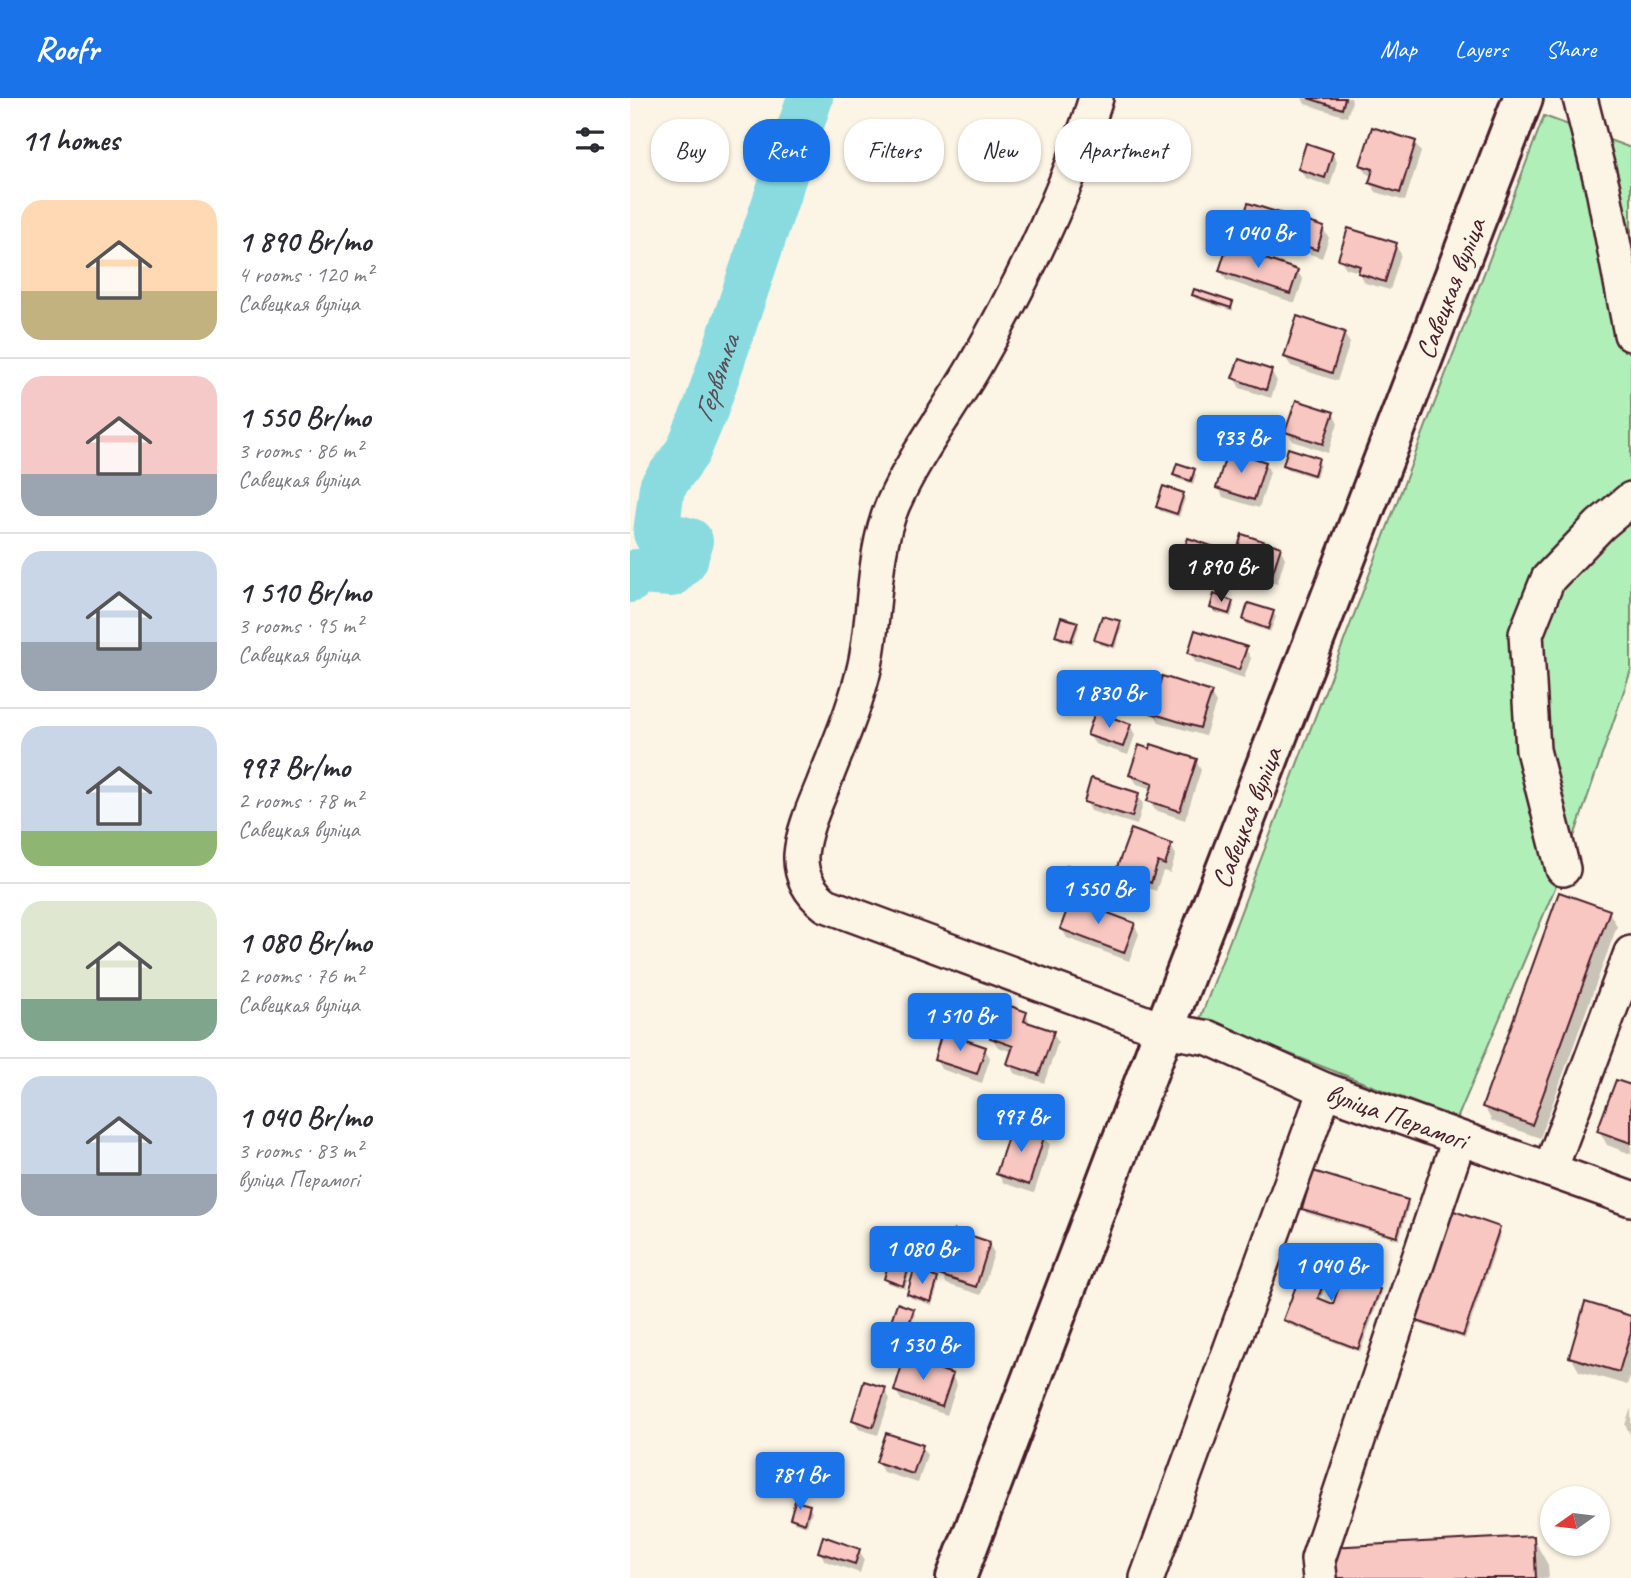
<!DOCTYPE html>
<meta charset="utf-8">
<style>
:root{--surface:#fff;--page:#f2f2f3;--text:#2b2b33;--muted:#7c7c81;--line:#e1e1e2;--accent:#1a73e8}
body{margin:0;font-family:Caveat,sans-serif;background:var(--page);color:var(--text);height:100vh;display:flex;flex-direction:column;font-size:26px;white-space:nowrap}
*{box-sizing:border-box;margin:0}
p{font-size:23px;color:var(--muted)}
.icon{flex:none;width:38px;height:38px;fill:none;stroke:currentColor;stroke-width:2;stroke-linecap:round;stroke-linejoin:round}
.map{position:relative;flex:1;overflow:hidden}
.panel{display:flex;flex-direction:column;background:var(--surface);width:630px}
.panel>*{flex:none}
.banner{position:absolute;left:21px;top:21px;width:665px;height:63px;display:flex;gap:14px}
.needle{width:46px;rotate:256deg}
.controls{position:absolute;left:910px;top:1388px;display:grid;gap:14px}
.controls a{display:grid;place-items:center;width:70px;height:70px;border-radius:50%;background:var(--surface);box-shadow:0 2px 5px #0004;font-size:35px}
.price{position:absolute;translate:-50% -60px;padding:0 16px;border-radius:7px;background:var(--accent);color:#fff;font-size:23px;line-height:46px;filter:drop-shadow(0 2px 4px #0008)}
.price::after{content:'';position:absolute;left:50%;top:42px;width:21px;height:16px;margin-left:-10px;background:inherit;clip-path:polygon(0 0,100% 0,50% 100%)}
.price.on{background:#222;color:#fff}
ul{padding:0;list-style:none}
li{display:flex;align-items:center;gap:21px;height:175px;padding:0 21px}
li+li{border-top:2px solid var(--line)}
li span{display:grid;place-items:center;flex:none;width:196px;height:140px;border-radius:21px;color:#555}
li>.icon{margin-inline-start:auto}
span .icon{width:84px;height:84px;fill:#fffc;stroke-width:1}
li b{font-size:30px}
h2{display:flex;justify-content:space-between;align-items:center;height:84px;padding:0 21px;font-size:30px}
.tag{padding:0 24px;border-radius:28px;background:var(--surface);box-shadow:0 2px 5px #0004;font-size:24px;line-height:63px}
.tag.on{background:var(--accent);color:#fff}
header{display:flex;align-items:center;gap:42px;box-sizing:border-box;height:98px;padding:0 35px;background:var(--accent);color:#fff}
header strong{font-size:33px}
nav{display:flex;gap:38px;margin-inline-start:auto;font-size:24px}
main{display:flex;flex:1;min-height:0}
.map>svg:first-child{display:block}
</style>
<header>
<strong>Roofr</strong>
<nav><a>Map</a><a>Layers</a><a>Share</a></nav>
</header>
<main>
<section class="panel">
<h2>11 homes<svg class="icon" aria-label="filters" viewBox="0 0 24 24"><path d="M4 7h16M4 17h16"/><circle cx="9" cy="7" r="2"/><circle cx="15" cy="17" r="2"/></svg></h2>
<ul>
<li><span style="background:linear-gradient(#ffd9b3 65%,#c2b280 0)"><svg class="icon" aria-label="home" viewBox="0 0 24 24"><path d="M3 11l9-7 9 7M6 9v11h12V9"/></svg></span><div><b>1 890 Br/mo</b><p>4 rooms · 120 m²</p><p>Савецкая вуліца</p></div></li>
<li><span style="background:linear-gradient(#f6c9c9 70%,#9aa5b1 0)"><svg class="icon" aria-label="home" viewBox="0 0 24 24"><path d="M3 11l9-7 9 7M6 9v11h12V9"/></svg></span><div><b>1 550 Br/mo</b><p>3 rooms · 86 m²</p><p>Савецкая вуліца</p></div></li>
<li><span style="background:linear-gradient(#c9d6e8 65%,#9aa5b1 0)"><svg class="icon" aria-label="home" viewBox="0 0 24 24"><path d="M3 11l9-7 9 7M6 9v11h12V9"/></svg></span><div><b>1 510 Br/mo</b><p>3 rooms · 95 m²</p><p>Савецкая вуліца</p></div></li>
<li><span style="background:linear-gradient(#c9d6e8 75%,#8fb573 0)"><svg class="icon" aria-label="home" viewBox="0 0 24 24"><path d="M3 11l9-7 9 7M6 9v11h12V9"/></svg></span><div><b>997 Br/mo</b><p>2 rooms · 78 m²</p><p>Савецкая вуліца</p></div></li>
<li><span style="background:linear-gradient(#dfe7d0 70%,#7fa58c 0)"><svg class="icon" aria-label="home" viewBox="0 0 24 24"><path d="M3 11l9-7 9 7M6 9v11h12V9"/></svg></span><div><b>1 080 Br/mo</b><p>2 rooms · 76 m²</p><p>Савецкая вуліца</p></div></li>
<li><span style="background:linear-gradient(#c9d6e8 70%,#9aa5b1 0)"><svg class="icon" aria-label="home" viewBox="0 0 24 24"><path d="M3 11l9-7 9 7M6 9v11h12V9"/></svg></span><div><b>1 040 Br/mo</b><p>3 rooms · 83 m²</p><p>вуліца Перамогі</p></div></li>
</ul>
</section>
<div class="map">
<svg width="1001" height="1480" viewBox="0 0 1001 1480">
<rect width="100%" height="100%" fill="#fcf5e5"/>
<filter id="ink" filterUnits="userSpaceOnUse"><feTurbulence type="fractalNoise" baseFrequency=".0143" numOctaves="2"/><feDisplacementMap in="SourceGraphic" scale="14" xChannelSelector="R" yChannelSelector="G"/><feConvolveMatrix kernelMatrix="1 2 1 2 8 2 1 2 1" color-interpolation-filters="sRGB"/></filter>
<g filter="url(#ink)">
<!-- green -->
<path fill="#b0f0b8" stroke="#7d8872" stroke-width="2" d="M914,18L1001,50V572L933,771L827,1021L570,921Z"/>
<!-- shadow -->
<path fill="#0003" d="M672,0H721L722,3L717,19L675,6Z
M785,45L791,54L775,103L746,94L741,85L743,78L737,76L732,67Z
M702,55L707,64L700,88L675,80L670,71Z
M613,127L693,131L699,140L692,160L618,136Z
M765,147L771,156L760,192L735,185L729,174L716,170L710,161Z
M591,173H667L673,182L665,205L596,182Z
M564,197L602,205L603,213L566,201Z
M714,236L720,245L707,283L661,268L655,259Z
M641,273L647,283L641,300L610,290L604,280Z
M703,315L708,325L698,355L663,343L657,334Z
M688,361L690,366L686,380L657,371L655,367Z
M635,365L640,374L629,410L593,399L588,389Z
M564,373L566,377L563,386L547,381L544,376Z
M552,396L555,401L549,419L530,413L528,409Z
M650,450L655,460L647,486L610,474L604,465Z
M595,454L601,463L592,490L556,478L550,469Z
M602,504L604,508L601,519L584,514L582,510Z
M643,515L646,519L640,534L617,526L614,522Z
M447,525L449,529L443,546L430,542L427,538Z
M490,525L492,529L485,551L469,546L466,542Z
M615,550L621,560L614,580L565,564L560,555Z
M580,595L586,605L575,638L529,624L523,614Z
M500,627L505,637L498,657L465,646L459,637Z
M566,663L571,672L555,722L525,712L519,703L523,691L507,686L501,677Z
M508,697L513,706L507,727L461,713L456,703Z
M541,748L546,757L540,775L533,773L526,793L494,782L488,772Z
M467,779L472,788L466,808L456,805L455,808L504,826L509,836L499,863L437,840L432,831L443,801L437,799L431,790Z
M979,814L987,828L910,1040L862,1023L854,1009Z
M396,915L401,927L423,935L428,944L414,985L384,975L379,965L383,954L368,949L362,940Z
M355,951L360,960L352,985L311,971L306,962Z
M1001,989V1056L977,1047L969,1032Z
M414,1038L420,1047L404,1095L373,1085L368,1076Z
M777,1103L779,1107L769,1142L676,1115L674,1111Z
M869,1130L871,1134L835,1241L789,1226L786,1221Z
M359,1146L364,1155L351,1197L317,1186L311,1177Z
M703,1159L705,1163L690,1203L704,1208L749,1192L751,1196L730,1254L657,1226L655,1222Z
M279,1167L281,1171L275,1191L258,1185L255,1181Z
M307,1181L309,1185L302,1207L281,1200L279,1196Z
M283,1212L285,1216L278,1238L263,1233L261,1229Z
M1001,1219V1274L997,1287L949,1273L941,1259Z
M322,1278L327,1287L317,1317L271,1302L266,1293Z
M255,1292L260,1301L248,1337L229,1331L224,1322Z
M1001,1310V1338L995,1327Z
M291,1348L297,1357L288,1385L253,1374L248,1364Z
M179,1409L182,1413L177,1428L164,1424L162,1420Z
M903,1440L918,1467L919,1480H704Z
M229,1452L234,1461L230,1475L195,1463L190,1454Z"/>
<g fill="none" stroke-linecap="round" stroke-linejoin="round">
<!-- river -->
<path stroke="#89dbe0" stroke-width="46" id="s1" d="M0,482L7,474L41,476L55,462L60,443L49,440L40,449L32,446L26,435L32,389L58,353L76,310L180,0"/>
</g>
<!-- building -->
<path fill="#f8c7c2" stroke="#4a1f2b" stroke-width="2" d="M678,0H715L712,11Z
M742,29L786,43L770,95L739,85L743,71L730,67Z
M676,45L703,54L695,80L668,71Z
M618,105L694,129L687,152L611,127Z
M718,130L767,145L755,184L728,175L730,168L708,161Z
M597,148L668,172L660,196L589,173Z
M564,191L603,204L601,210L562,197Z
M667,218L715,234L702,275L654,259Z
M609,261L642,272L636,292L602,280Z
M666,302L704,314L693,346L655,334Z
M658,350L689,360L684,377L653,367Z
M598,351L636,364L624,402L586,390Z
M547,365L565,371L561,383L543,377Z
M533,388L554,395L547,416L526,409Z
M612,436L651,449L642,477L603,465Z
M558,440L596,453L587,482L548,469Z
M584,496L603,503L599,516L580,510Z
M618,505L644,513L638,531L613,522Z
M472,518L491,523L483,548L464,542Z
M431,519L448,524L441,543L425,538Z
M565,532L617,549L609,572L558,555Z
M532,578L582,594L570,630L521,615Z
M465,614L501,626L493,649L457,637Z
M521,646L567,661L550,713L517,703L523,685L499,677L509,647L520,651Z
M461,680L509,695L502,719L454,704Z
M501,731L542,746L535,767L528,764L521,785L486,772Z
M437,767L468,778L461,800L429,790Z
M929,794L980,812L902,1027L852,1009Z
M441,801L505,825L494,855L430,831Z
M372,905L397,914L394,923L424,933L409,977L377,966L383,948L360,940Z
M312,934L356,949L347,976L304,962Z
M986,982L1001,987V1045L967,1033Z
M382,1026L415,1036L399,1087L366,1076Z
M683,1073L778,1102L767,1139L672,1111Z
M821,1112L870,1129L833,1238L784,1222Z
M324,1132L360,1144L346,1189L309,1177Z
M681,1149L704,1158L688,1200L703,1206L713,1177L750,1191L728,1251L653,1222Z
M260,1160L280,1166L273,1188L254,1181Z
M284,1172L308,1180L301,1204L277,1196Z
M955,1204L1001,1218V1234L989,1274L939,1259Z
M267,1205L284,1211L276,1235L259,1229Z
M274,1260L323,1276L312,1309L264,1293Z
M234,1283L256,1290L243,1329L222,1322Z
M256,1335L293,1347L283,1376L246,1364Z
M165,1403L180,1407L175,1425L160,1420Z
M193,1438L230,1451L225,1466L188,1454Z
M904,1438L906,1480H702L700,1449Z"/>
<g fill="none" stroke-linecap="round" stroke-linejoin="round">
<defs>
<g id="minor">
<path id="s2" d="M466,0C437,94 393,184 344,269C317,315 285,357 263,406C242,455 246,515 235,567C226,608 208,648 193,687C184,709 173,733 171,757C170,778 180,795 196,807L534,932L579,940L695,992L1001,1101"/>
<path d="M950,0L973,91L1001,236"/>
<path d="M933,771L903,652L896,536L918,481L970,427L1001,401"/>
<path d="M920,1072L1001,855"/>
<path d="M517,1480L695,992"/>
<path d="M690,1480L688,1461L829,1041"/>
</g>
<g id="major">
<path id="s3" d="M326,1480L534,932L893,0"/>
</g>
</defs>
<!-- minor casing -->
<use href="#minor" stroke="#4a1f2b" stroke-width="38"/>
<!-- major casing -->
<use href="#major" stroke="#4a1f2b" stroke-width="44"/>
<!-- minor -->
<use href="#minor" stroke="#fcf5e5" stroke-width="33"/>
<!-- major -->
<use href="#major" stroke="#fcf5e5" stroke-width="38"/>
</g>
</g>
<g text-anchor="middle" stroke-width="7" stroke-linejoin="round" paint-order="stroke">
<!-- street labels -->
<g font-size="28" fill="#4a1f2b" stroke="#fcf5e5">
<text dy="10" stroke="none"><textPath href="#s3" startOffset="1381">Савецкая вуліца</textPath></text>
<text dy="10" stroke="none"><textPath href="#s3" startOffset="814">Савецкая вуліца</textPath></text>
<text dy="10" stroke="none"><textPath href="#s2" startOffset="1488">вуліца Перамогі</textPath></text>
</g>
<!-- water labels -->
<g font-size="30" font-style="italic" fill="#5a4e58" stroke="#fcf5e5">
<text dy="10" stroke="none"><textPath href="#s1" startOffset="298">Гервятка</textPath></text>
</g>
</g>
</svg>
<div class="controls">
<a><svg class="needle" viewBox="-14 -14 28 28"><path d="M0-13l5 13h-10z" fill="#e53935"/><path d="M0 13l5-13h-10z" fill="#7c7c81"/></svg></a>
</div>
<b class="price" style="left:628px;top:172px">1 040 Br</b>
<b class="price" style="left:611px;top:377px">933 Br</b>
<b class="price on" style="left:591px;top:506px">1 890 Br</b>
<b class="price" style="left:479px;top:632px">1 830 Br</b>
<b class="price" style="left:468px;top:828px">1 550 Br</b>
<b class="price" style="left:330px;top:955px">1 510 Br</b>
<b class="price" style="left:391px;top:1056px">997 Br</b>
<b class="price" style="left:292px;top:1188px">1 080 Br</b>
<b class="price" style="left:701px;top:1205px">1 040 Br</b>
<b class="price" style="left:293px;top:1284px">1 530 Br</b>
<b class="price" style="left:170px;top:1414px">781 Br</b>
<div class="banner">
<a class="tag">Buy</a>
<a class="tag on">Rent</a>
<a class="tag">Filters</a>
<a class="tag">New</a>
<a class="tag">Apartment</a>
</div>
</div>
</main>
